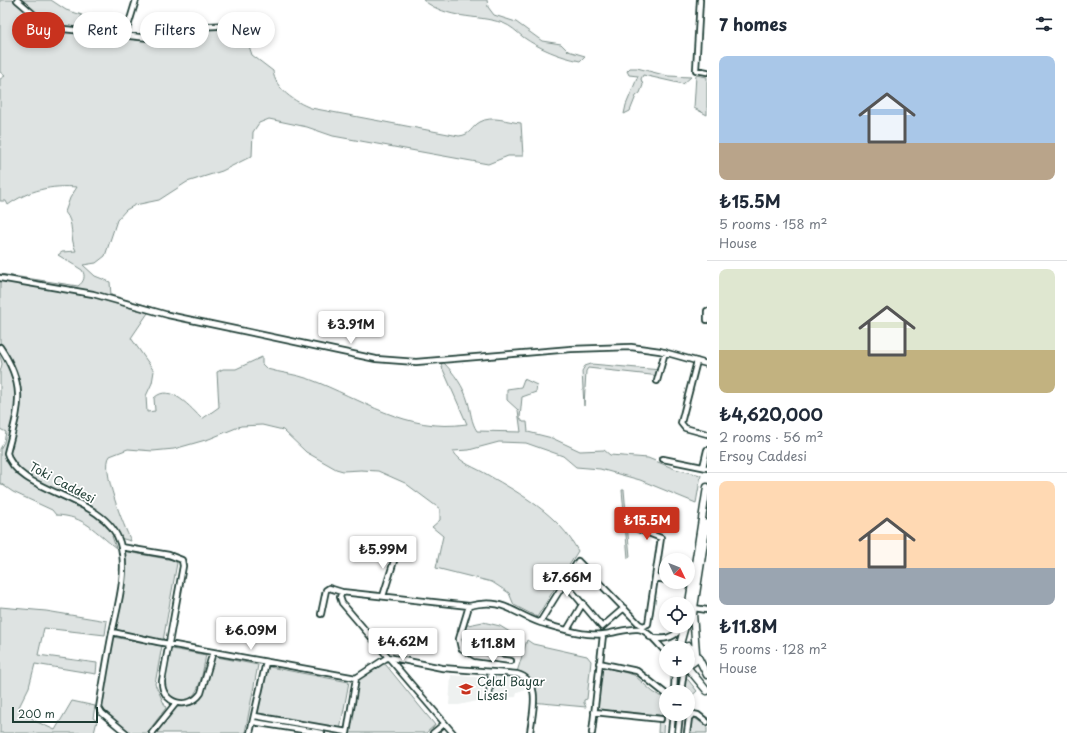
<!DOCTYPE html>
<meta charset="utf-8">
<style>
:root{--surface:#fff;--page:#f6f6f7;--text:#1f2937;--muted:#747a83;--line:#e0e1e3;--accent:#c8321e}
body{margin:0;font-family:"Playpen Sans",sans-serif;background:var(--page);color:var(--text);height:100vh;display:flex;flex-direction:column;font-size:15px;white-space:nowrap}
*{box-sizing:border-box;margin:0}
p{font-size:13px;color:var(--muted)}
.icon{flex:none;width:22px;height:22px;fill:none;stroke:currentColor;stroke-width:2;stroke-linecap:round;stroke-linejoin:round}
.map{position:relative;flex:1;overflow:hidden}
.panel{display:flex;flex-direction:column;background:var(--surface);width:360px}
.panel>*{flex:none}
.banner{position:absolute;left:12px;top:12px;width:380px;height:36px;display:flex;gap:8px}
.needle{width:26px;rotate:133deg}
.fabs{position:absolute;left:659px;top:553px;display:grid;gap:8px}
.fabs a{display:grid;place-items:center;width:36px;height:36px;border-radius:50%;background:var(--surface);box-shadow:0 2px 6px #0003;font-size:20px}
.scale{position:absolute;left:12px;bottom:10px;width:86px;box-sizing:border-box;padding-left:4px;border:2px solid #1f3d34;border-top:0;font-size:11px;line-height:14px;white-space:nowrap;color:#1f3d34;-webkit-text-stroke:3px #fff;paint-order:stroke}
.price{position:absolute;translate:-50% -34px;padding:0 9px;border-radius:4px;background:#fff;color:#222;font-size:13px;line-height:26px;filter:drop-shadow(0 1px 2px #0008)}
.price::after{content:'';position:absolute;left:50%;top:24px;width:12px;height:9px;margin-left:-6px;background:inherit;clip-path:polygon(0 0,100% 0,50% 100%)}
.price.active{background:var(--accent);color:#fff}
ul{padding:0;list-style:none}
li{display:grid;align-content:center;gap:8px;height:212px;padding:0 12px}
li+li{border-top:1px solid var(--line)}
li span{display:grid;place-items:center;height:124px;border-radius:8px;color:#555}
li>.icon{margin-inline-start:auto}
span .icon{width:72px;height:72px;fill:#fffc;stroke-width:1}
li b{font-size:17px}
h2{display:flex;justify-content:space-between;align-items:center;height:48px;padding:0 12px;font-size:17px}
.tag{padding:0 14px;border-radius:18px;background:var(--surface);box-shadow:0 2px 6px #0003;font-size:14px;line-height:36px}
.tag.active{background:var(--accent);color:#fff}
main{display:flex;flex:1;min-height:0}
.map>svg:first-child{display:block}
</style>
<main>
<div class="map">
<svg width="707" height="733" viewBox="0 0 707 733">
<rect width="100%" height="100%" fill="#fff"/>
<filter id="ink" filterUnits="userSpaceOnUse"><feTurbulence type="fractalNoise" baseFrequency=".025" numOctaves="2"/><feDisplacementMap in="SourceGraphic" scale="8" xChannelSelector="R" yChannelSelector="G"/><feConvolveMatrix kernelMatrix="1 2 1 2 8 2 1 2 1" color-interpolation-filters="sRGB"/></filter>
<g filter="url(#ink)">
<!-- built -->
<path fill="#eef1f0" d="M451,675L484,678L482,700L459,705H449Z
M489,675L515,677L526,689L517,692L516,697L486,699Z"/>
<!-- green -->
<path fill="#dee3e2" stroke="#7e908b" d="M0,0H51L66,10L82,15L76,28L103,31L105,27L120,33L163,37L168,35L170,27C194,24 240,17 261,25L259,38L247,40L252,55L273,71C275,89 295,102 311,108L459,136C471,135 471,127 480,122C492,115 508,122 521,123L523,156H508L488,164L333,136L307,127L269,119L259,123L253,132L252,156L222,171L187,182L159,200L135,205L126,210L117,220L105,256L96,263L83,265L95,276L110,282L111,295L152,307L131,338L154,371L152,383L146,396L147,412L155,411L154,398C170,382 192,409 202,419L219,407L217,372L223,369H236L262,357V364L267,369C281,373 295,374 309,379C363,399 405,433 467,424L441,365L443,362C454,373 464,387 468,402C471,412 471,422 477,431L521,432L518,410L507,400V389L521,387L524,379L537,385L536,392L522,397L520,418L523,422H527L528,432L552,438L580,451L604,450L610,455L648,458L675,469L701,475L696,503L640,480L600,469L576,467L563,456L526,443L499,442L469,450L453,451C461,464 475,467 488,475C521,494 559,515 578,551L537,617L514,605L509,593L492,582L436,568L443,536L432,527L440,520V509L405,483L378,471L361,470L343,471L336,469L306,452L283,430L262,425L241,426L209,439L174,449L153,451L128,449L110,456C100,469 124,526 131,541L112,536L116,548C95,532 85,516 56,515L52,510L13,492L0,483V449L4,442L6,432L0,429V372L2,364L0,356V274L78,286C84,282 86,276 82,270L58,255L62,252L76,251C69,238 75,223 65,212L70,198L77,187C51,185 29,190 8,205L6,201H0V79L5,76L0,72Z
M423,0H487L488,7L494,15L516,22L542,41L561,44L568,51L585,56L580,61C560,57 540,49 523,37C517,32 511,26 503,23C474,14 449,20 423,0Z
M637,68L668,76L691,77L683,84L643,75L641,79L643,85L640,93L636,96L630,111L624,114L626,105L638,76L629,75L627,71L630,68Z
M696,75L707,77V115L694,108Z
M591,364L661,370L660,376L588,368L586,371L584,406L582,371L585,366Z
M622,490H624L630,557L628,558Z
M122,551L173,560L177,563L163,641L113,631L121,583Z
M0,607L46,611L107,621L105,635L44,628L38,655L97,663L96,674L35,664L29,687L19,707L35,721L55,730L72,701L95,706L93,718L97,721L94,733H0Z
M483,622L500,626L518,637L457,632L458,627Z
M113,637L162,646L155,684L166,708L147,733H126L100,711Z
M527,640L533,644L587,656L591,661L587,699L584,700V703L586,707L531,702C531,687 528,682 517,672Z
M166,648L206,655C202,673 200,706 175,701L161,689Z
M212,656L258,665L245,733H152L175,707C203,709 206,676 212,656Z
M381,663L386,665L435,725L426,733H345L355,682Z
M597,665L634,675L653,692L665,699L663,733H658L659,715L594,709L592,707Z
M264,666L349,682L340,730L256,715Z
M685,676L697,691L688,699V692H679L680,678Z
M688,716H692L707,727V733H684L685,718Z"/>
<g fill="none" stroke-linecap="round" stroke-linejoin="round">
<defs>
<path id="minor" d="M17,0L38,18L54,28L168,40L172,37L174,28L217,26
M700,0L696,70L707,72
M125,36L136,0
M0,278L93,294L168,315L376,359L416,362L571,349L631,347L660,351L707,364
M707,311V320
M0,347C28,388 18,409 7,453C18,495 105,494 120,543C128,572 118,604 112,633C107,658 103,683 99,708L102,713L126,733
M697,361L681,423L685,428L707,434
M657,381L665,352
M663,459L707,468
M703,467L707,450
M121,547L169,555L182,560L183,566L162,681C161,704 189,711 201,693L213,652
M656,578L666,580
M564,582L602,627L624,608
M680,582L692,584
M342,592L340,597L342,603L453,733
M383,596L399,545
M469,606L459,639L461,648L475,656L511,661
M694,608L707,610
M321,614L326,590L329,588L342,592L469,606C503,597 512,613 541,623C559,628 586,637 605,634C615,633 627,628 638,629C649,630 659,646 666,652
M540,622L578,561L639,624L643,626L648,624L661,538L638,529
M567,630L583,603
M112,632L158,642L356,678L388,657L442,668L517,674C543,681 532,713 530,733
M650,637C664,641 675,638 683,626
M599,663L637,671L666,694
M674,692L675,670
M681,692L684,670
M489,697L491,672
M594,712L661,719
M255,716L347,732
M253,722L322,733
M152,733L176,703
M250,733L266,662
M347,733L356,678
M433,733L444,724
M592,733L603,635
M671,733L673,714
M678,733L680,714
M687,733L689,718L693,714L698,715L707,722"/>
<path id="highway" d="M688,609L707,487
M679,648L685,626
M680,648L688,646L696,652L695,661L688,666
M696,652L693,614L707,523
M697,655L707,675
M688,668L707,691"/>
</defs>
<!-- minor casing -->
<use href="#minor" stroke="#1f3d34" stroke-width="8"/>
<!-- highway casing -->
<use href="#highway" stroke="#1f3d34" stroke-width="9"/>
<!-- minor -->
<use href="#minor" stroke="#fff" stroke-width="4.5"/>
<!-- highway -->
<use href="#highway" stroke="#fff" stroke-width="6"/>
</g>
</g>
<!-- icons -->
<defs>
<symbol id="school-bare" viewBox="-9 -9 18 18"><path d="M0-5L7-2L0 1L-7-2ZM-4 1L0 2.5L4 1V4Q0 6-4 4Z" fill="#c8321e" stroke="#fff" stroke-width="2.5" paint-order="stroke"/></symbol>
</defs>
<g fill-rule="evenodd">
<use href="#school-bare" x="456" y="679" width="20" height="20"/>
</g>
<g text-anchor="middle" stroke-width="3.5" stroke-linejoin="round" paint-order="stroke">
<!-- street labels -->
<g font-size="12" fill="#1f3d34" stroke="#fff">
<text transform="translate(62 483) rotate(28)" y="4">Toki Caddesi</text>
</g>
<!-- poi labels -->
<g font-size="12" fill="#1f3d34" stroke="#fff" text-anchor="start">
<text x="477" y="686">Celal Bayar<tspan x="477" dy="14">Lisesi</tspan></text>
</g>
</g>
</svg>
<div class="fabs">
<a><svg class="needle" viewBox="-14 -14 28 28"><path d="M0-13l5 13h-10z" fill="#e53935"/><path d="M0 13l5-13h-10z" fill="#747a83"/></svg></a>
<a><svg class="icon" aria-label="locate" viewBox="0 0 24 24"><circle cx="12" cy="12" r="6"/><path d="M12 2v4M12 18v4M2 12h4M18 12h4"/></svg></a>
<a>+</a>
<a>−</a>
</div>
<div class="scale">200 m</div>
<b class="price" style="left:351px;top:345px">₺3.91M</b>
<b class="price active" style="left:647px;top:541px">₺15.5M</b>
<b class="price" style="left:383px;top:570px">₺5.99M</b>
<b class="price" style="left:567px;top:598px">₺7.66M</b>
<b class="price" style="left:251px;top:651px">₺6.09M</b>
<b class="price" style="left:403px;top:662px">₺4.62M</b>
<b class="price" style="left:493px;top:664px">₺11.8M</b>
<div class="banner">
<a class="tag active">Buy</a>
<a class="tag">Rent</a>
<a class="tag">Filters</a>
<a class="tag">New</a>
</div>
</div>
<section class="panel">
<h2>7 homes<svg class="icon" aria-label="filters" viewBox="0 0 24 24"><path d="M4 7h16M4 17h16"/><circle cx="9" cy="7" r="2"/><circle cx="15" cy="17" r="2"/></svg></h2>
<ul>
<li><span style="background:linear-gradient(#a9c7e8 70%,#b9a48a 0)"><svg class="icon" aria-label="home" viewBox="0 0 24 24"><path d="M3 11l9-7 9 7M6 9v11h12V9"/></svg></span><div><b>₺15.5M</b><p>5 rooms · 158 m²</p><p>House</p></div></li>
<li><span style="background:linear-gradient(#dfe7d0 65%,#c2b280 0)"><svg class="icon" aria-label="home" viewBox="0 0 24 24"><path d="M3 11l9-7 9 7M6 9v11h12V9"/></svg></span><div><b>₺4,620,000</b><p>2 rooms · 56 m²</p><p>Ersoy Caddesi</p></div></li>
<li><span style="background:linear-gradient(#ffd9b3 70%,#9aa5b1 0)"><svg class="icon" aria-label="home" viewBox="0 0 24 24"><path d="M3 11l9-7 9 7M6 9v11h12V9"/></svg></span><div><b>₺11.8M</b><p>5 rooms · 128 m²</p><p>House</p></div></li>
</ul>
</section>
</main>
